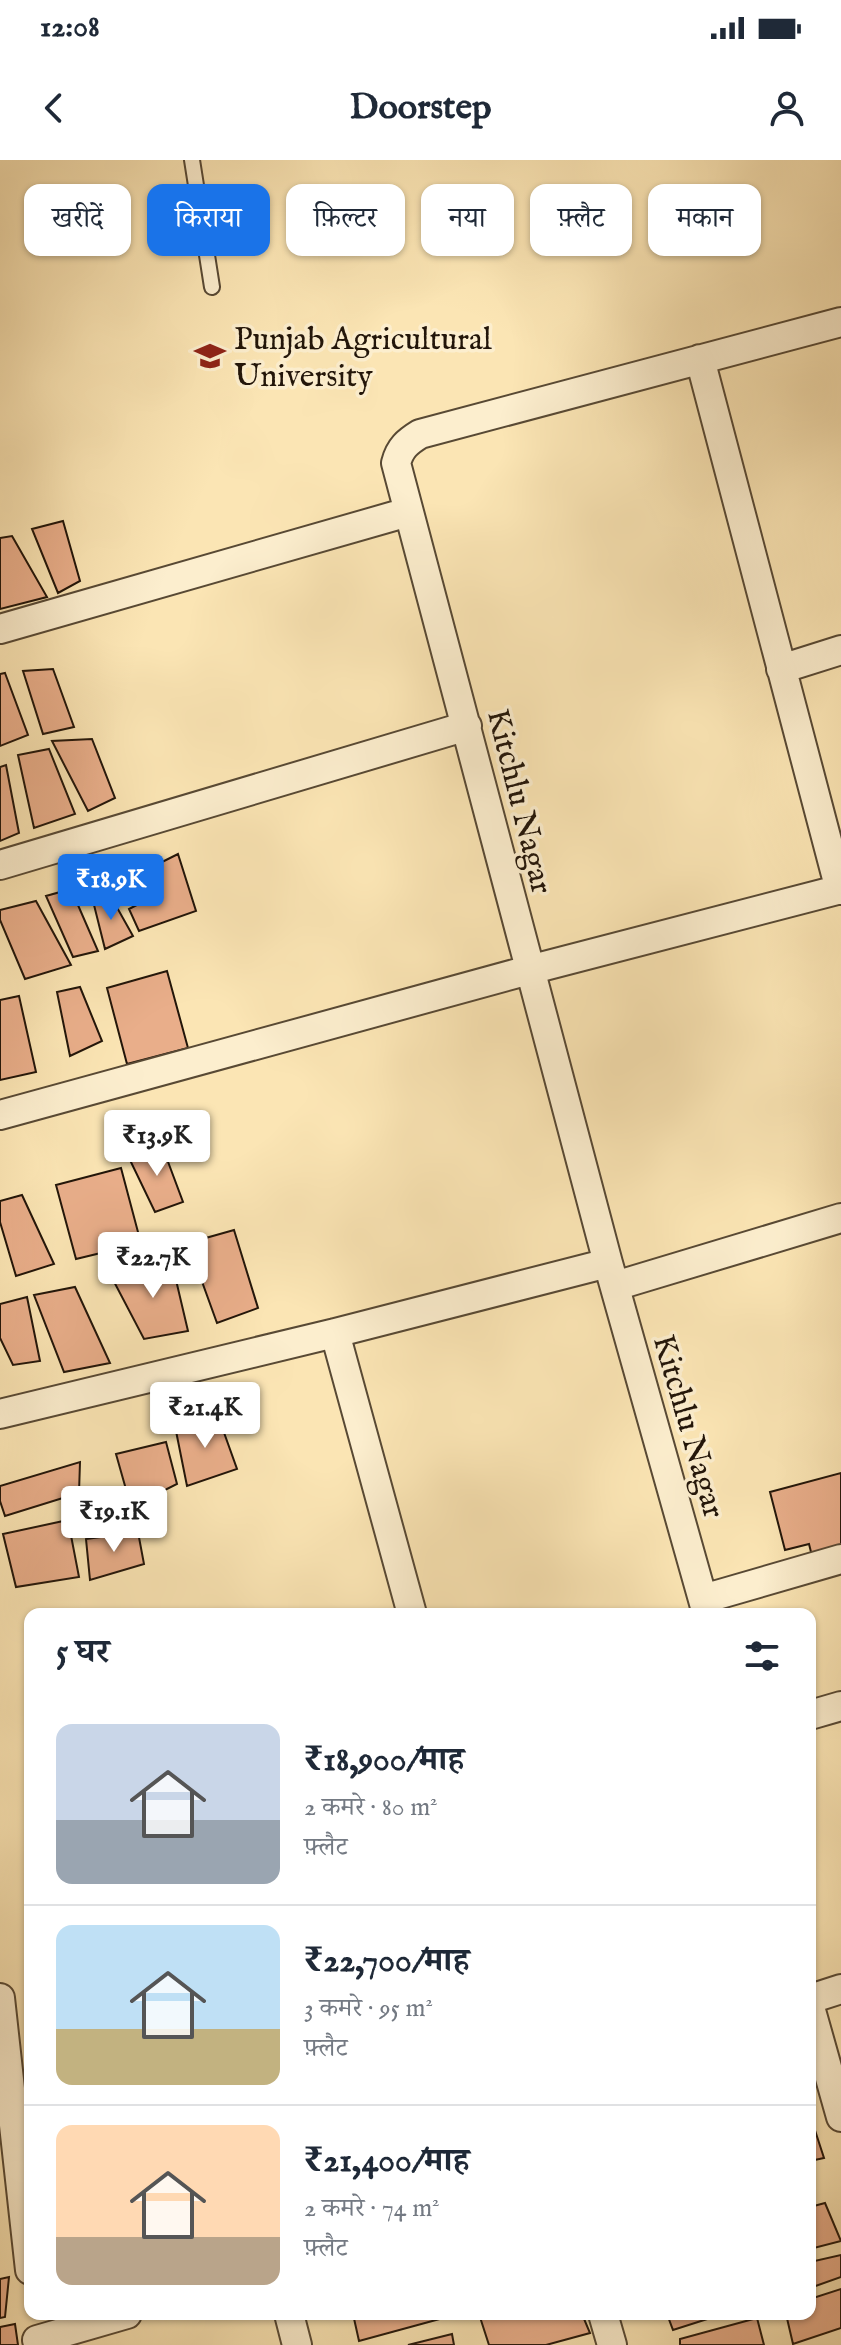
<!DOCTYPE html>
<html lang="hi">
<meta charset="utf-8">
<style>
:root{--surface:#fff;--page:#f6f6f7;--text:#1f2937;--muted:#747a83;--line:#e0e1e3;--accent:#1a73e8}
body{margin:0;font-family:"IM FELL English","Noto Serif Devanagari",serif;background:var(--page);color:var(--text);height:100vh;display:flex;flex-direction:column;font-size:30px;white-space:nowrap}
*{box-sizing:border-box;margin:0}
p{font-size:26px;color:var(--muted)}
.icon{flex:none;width:44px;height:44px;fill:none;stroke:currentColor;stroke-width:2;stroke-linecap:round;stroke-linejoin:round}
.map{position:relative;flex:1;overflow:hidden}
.sheet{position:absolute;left:24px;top:1448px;width:792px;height:712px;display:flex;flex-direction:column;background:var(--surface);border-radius:16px;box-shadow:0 2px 6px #0004}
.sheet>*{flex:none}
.top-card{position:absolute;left:24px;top:24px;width:794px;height:72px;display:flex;gap:16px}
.price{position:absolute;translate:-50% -68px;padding:0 18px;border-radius:8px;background:#fff;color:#222;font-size:26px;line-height:52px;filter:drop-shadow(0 2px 4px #0008)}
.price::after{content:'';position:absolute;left:50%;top:48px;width:24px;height:18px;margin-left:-12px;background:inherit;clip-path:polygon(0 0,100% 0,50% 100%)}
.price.current{background:var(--accent);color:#fff}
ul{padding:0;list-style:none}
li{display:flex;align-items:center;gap:24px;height:200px;padding:0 32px}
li+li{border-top:2px solid var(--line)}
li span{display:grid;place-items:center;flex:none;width:224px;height:160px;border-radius:16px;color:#555}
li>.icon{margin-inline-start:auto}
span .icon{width:96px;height:96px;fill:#fffc;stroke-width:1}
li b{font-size:34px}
h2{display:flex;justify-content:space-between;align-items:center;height:96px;padding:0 32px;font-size:34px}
.chip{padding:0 28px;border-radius:16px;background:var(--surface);box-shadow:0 2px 6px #0004;font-size:28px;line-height:72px}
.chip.current{background:var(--accent);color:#fff}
.status{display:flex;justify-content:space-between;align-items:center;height:56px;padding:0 40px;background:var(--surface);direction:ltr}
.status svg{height:22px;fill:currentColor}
header{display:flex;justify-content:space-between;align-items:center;height:104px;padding:0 32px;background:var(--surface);font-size:36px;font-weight:700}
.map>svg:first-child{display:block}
</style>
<div class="status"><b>12:08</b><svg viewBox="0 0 49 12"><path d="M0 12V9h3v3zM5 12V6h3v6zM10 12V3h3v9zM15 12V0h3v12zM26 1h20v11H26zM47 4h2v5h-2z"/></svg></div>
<header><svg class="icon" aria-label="back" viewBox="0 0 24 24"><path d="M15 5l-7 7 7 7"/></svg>Doorstep<svg class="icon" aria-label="person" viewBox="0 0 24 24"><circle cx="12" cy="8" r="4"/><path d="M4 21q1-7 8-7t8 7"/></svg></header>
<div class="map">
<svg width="841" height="2185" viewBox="0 0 841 2185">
<rect width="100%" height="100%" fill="#fbe5b4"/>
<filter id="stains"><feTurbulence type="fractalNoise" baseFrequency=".0025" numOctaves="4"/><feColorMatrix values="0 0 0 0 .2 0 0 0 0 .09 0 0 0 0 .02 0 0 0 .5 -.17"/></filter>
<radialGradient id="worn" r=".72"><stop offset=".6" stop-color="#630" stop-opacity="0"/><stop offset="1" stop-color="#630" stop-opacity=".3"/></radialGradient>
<!-- building -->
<path fill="#e9ae8a" stroke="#221509" stroke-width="2" d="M63,361L80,421L58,433L32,369Z
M12,376L47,437L0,449V378Z
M53,509L74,567L43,574L23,511Z
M5,513L28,575L0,586V514Z
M92,579L115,638L88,651L52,581Z
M49,589L75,654L34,668L18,595Z
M6,605L19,673L0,681V607Z
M178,694L196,751L139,771L129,749L156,735L146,710Z
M71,729L98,791L73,797L46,736Z
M110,735L133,776L105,789L93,741Z
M36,741L71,805L25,819L0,760V750Z
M167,811L188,888L127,904L107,828Z
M80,827L102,881L70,896L57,832Z
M19,836L36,912L0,920V840Z
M161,983L183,1042L155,1052L129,998Z
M121,1008L147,1106L111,1116L105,1092L76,1099L56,1025Z
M22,1035L54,1104L16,1116L0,1062V1041Z
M234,1070L258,1148L217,1163L188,1083Z
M172,1103L188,1171L144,1179L111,1116Z
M75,1127L110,1203L64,1212L34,1135Z
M27,1137L40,1201L13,1205L0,1178V1144Z
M217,1253L237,1309L187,1326L176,1271Z
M166,1282L177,1324L131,1347L116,1294Z
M80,1302L79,1333L5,1356L0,1341V1326Z
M841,1313V1388L812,1396L809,1384L785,1390L770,1332Z
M68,1360L79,1417L16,1427L3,1374Z
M138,1372L144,1404L90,1420L86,1379Z
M810,1955L824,1998L810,2001Z
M825,2043L841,2081L810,2089V2047Z
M841,2095V2117L810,2128V2102Z
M9,2117L5,2157L0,2158V2119Z
M841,2129V2168L793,2184L786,2154H810V2139Z
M353,2154H458L359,2181Z
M479,2154H582L590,2173L546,2185H489Z
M667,2154H723L673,2170Z
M757,2158L764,2185H680V2179Z
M15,2164L18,2185H0V2167Z
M452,2174L454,2185H408Z"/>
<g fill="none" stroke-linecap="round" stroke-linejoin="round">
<defs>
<path id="lane" d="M192,0L212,127"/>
<path id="street" d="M700,199L840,730
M0,469L408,352
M781,509L841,490
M0,705L467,566
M0,955L529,810L841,729
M615,1126L841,1058
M335,1173L412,1454
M0,1254L335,1173L608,1103
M703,1439L841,1399
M707,1454L608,1103L396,303C400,288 407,282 420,274L841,162
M810,1555L841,1546
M0,1838L30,2110
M810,1839L841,1829
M810,1847L841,1957
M289,2154L297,2185
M603,2154L612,2185
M37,2180L127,2154"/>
</defs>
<!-- lane casing -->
<use href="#lane" stroke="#584934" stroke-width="18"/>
<!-- street casing -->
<use href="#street" stroke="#584934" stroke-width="32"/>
<!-- lane -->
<use href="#lane" stroke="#fceece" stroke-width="14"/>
<!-- street -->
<use href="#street" stroke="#fceece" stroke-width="28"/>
</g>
<!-- icons -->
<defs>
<symbol id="university-bare" viewBox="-9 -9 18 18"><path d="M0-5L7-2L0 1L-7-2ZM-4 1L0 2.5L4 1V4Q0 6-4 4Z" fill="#8f2418" stroke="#fceece" stroke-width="2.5" paint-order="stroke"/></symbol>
</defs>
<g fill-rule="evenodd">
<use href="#university-bare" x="188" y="174" width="44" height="44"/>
</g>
<g text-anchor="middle" stroke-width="7" stroke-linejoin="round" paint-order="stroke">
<!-- poi labels -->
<g font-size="32" fill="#221509" stroke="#fceece" text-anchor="start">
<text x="234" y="189">Punjab Agricultural<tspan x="234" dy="37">University</tspan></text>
</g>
<!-- street labels -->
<g font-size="32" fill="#221509" stroke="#fceece">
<text transform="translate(521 641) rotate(76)" y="11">Kitchlu Nagar</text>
<text transform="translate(690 1266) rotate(74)" y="11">Kitchlu Nagar</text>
</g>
</g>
<rect width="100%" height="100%" filter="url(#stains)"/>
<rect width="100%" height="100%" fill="url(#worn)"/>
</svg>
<b class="price current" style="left:111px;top:762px">₹18.9K</b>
<b class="price" style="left:157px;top:1018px">₹13.9K</b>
<b class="price" style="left:153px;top:1140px">₹22.7K</b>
<b class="price" style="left:205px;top:1290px">₹21.4K</b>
<b class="price" style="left:114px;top:1394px">₹19.1K</b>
<div class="top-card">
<a class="chip">खरीदें</a>
<a class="chip current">किराया</a>
<a class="chip">फ़िल्टर</a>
<a class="chip">नया</a>
<a class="chip">फ़्लैट</a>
<a class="chip">मकान</a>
</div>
<section class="sheet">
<h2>5 घर<svg class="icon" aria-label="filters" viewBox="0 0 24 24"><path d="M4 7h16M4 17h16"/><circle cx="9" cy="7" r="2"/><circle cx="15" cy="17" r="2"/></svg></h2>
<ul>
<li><span style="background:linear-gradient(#c9d6e8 60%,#9aa5b1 0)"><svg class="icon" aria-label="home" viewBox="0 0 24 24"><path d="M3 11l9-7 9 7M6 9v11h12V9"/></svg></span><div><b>₹18,900/माह</b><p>2 कमरे · 80 m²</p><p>फ़्लैट</p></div></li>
<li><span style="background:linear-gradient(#bfe0f5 65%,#c2b280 0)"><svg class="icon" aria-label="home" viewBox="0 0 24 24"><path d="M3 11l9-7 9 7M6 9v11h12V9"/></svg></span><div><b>₹22,700/माह</b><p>3 कमरे · 95 m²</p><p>फ़्लैट</p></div></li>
<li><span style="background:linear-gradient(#ffd9b3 70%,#b9a48a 0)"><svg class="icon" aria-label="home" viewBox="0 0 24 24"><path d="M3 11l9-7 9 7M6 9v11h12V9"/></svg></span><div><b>₹21,400/माह</b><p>2 कमरे · 74 m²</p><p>फ़्लैट</p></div></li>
</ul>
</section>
</div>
